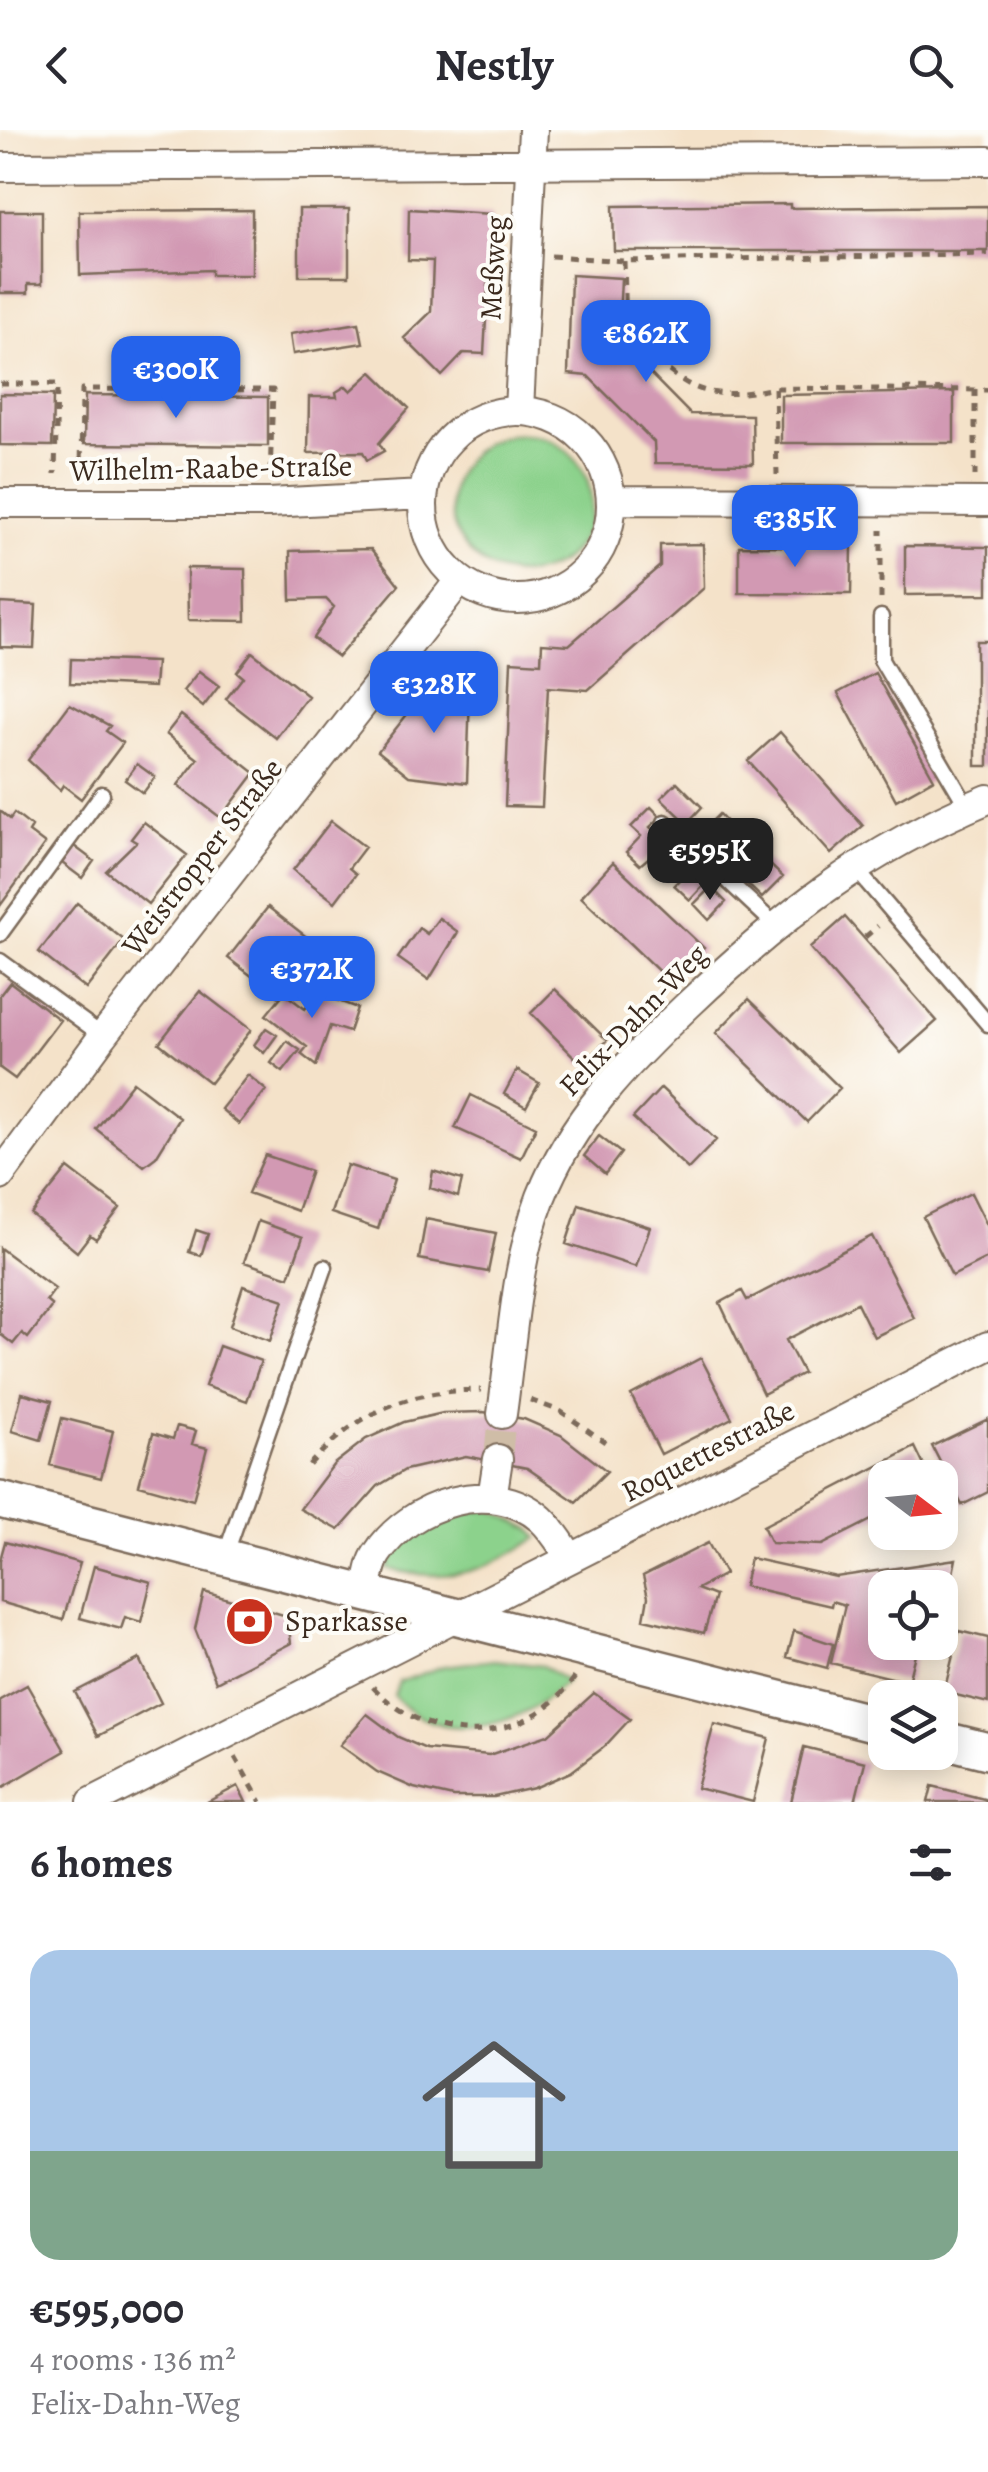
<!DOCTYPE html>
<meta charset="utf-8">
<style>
:root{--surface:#fff;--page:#f2f2f3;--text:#2b2b33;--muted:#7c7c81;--line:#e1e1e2;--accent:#2563eb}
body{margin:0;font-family:Alegreya,serif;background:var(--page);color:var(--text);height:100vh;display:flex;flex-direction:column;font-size:38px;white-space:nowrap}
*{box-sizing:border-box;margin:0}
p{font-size:32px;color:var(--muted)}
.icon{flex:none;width:55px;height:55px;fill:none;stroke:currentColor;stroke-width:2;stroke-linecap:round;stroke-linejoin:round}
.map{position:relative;height:1672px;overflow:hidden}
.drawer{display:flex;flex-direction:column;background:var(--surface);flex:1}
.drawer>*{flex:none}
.needle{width:65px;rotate:106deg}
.fabs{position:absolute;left:868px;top:1330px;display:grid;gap:20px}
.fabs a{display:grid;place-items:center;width:90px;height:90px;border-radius:20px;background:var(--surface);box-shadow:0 5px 25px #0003;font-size:50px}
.price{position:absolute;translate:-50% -85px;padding:0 22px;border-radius:20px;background:var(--accent);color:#fff;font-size:32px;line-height:65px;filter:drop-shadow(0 2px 5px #0008)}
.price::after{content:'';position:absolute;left:50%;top:60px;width:30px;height:22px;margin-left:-15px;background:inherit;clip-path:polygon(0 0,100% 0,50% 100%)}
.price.on{background:#222;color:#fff}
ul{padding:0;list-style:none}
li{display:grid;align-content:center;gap:20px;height:530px;padding:0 30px}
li+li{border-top:2px solid var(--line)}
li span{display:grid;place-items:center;height:310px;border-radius:30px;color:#555}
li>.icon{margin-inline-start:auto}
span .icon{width:180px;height:180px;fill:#fffc;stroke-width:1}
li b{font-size:42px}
h2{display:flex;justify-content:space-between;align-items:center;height:120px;padding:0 30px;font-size:42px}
header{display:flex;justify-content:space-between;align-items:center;height:130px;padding:0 30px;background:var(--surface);font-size:45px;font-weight:700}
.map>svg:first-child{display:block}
</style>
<header><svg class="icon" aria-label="back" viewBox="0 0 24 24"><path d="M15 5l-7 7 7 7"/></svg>Nestly<svg class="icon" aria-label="search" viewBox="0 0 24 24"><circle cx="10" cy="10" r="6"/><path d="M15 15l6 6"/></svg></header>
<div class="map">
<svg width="988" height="1672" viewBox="0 0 988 1672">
<rect width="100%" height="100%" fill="#fdfcf7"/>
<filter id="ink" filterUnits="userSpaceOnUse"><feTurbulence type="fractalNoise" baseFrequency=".01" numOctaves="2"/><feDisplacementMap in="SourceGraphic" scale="20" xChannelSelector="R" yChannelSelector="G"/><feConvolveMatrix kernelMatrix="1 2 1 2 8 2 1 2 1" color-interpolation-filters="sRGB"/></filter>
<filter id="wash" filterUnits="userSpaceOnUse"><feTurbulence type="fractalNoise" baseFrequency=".0048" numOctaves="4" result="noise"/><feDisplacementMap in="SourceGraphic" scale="40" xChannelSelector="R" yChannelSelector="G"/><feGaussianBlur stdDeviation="2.25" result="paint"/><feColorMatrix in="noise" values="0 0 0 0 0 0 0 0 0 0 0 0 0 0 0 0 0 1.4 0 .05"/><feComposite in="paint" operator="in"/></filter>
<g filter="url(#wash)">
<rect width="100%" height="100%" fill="#f4e2c9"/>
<!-- green -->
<path fill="#8cd28c" stroke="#647e55" stroke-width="2.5" d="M451 374a70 70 0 1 1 140 0a70 70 0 1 1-140 0Z
M492,1380L531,1399L538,1408C480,1443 454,1453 387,1439L400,1412L445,1382Z
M495,1530L543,1536L566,1551C526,1596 439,1620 394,1566L399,1552L444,1536Z"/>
<g id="blocks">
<!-- building -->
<path fill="#d299b3" d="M790,74V78L988,76V121H614L613,76Z
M299,79H349V146H299Z
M409,79L492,84L484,224L464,223L442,246L404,208L431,182L433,131L408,130Z
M252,80V145H211V140L80,145L79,81Z
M0,81H42V154H28V163H0Z
M571,145L621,148L618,211L690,284L752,285L753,334L655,333L654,312L588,246L568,244Z
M359,193L363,213L293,224L290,204Z
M372,242L409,278L379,313L384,321L367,330L363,322L308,323L309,267H337L336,262L346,256L351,261Z
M954,262V313H781V265Z
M0,264L53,265L52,316L0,315Z
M85,265L268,267V316L84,314Z
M703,414L704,458L588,560L548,557L542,677L505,676L511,531L541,533L542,513L569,515L660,436V415Z
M739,416L852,417L851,464L739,463Z
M905,416L988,417V464L905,465Z
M371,419L399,455L338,527L313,508L334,477L326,469L291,470L290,421Z
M187,438L245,439L246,491L188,490Z
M0,473L36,475L34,518L0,517Z
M976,511H988V636H976Z
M252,522L308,566L276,608L226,569L243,547L237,542Z
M71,529L156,532L154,557L70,553Z
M199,541L219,556L203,577L183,561Z
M875,543L934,649L896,670L838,563Z
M436,548L470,563L467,653L409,646L378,621Z
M70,574L110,596L106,601L123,613L81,669L63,655L60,660L28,630Z
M181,585L255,643L221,688L178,655L198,629L166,604Z
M780,602L863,696L831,724L748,631Z
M137,634L155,647L143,663L125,650Z
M677,652L702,677L687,693L661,668Z
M651,677L661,687L650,697L666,713L640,735L626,722L641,706L631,697Z
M0,681L10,689L14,683L32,697L29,702L45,714L0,776Z
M719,684L731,697L726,702L731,707L717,722L699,704Z
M331,691L365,717L349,738L356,744L335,772L293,740Z
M144,692L187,725L148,774L106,741L136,712L131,709Z
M743,709L761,727L741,747L723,729Z
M74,716L94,731L82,748L62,733Z
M670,716L685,731L668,748L653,734Z
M765,730L783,747L762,768L744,751Z
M613,732L704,818L671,853L581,767Z
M691,738L706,753L690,770L674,755Z
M711,757L726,772L709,790L694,774Z
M77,773L124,810L86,859L39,822Z
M268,777L317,815L278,866L228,828Z
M845,787L937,891L901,923L810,818Z
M439,788L458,802L429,850L398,828L419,798L427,804Z
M10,852L60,890L15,949L0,938V865Z
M555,859L607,910L582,935L531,883Z
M200,861L251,900L210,953L159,913Z
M284,863L305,879L318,863L357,878L349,902L330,896L316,936L301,924L307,917L266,885Z
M749,869L840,958L807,992L716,903Z
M266,898L277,905L264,923L254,915Z
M287,911L300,920L283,942L271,933Z
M517,940L539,953L526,977L504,964Z
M248,945L266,960L239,994L221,979Z
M133,952L180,988L156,1027L144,1036L96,999Z
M661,958L716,1010L688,1039L633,988Z
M471,965L536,997L521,1028L455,998Z
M599,1006L621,1023L605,1044L584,1026Z
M265,1025L311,1041L297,1081L248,1063Z
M347,1035L394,1050L378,1099L331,1083Z
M68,1038L120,1078L96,1109L90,1105L77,1122L31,1084Z
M433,1041L462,1050L458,1067L430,1058Z
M971,1063L988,1097V1128L952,1146L923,1087Z
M579,1074L650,1097L636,1137L566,1114Z
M426,1089L496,1103L488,1142L419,1129Z
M258,1091L303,1107L289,1147L244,1132Z
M196,1100L208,1104L201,1126L189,1122Z
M872,1106L914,1188L874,1207L857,1173L786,1210L803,1243L763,1264L720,1173L742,1161L747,1170Z
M0,1118L55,1159L46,1171L52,1176L28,1208L22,1203L13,1214L0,1204Z
M243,1156L284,1170L270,1211L230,1196Z
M219,1216L261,1231L247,1271L205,1256Z
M701,1228L732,1288L661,1324L631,1265Z
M22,1263L52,1271L41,1310L12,1301Z
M483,1282L524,1289L561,1305L607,1341L576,1372L527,1338L466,1326L405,1340L378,1356L339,1400L300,1379L334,1334L366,1309L404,1292L443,1283Z
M62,1288L113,1301L101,1348L50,1335Z
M988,1289V1362L962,1375L932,1316Z
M177,1296L196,1301L192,1314L207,1318L193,1370L139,1355L153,1303L173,1309Z
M915,1317L930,1348H885V1383L822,1415L771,1413L763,1396Z
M5,1412L80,1433L63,1490L0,1472V1430Z
M708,1413L725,1444L697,1459L715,1466L704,1503L644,1489L648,1467L643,1446Z
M750,1428L836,1447L956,1429L945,1482L940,1481V1458H885V1512H918L908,1552L831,1533L845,1475L832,1471L831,1476L744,1456Z
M94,1436L151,1452L141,1492L125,1487L121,1499L80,1488Z
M204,1462L287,1486L291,1513L216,1552L195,1499Z
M794,1501L833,1514L827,1538L787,1527Z
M959,1501L988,1508V1573L944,1562Z
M139,1529L161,1573L98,1606L75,1562Z
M27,1555L65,1621L0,1659V1570Z
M594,1563L630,1589L604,1617L571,1642L534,1658L494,1667H453L414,1658L377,1642L340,1615L367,1584L398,1607L426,1619L489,1625L548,1605Z
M714,1594L769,1608L753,1672L697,1658Z
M804,1617L865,1632L855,1672H791Z
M238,1656L246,1672H207Z
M932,1656L988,1670V1672H928Z"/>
</g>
</g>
<g filter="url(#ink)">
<use href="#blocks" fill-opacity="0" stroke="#7c6a5a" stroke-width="2.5"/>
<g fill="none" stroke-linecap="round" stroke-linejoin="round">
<!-- minor-tunnel -->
<path stroke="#cfbda7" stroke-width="28" stroke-dasharray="28 14" stroke-linecap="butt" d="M498,1329L502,1284"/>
<defs>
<path id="service" d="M881,487V530L968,678
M665,692L774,794
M855,738L988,894
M0,804L102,664
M0,831L103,906
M225,1426L325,1137"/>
<path id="minor" d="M0,37L988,31
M519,280L533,0
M423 375a94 94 0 1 1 188 0a94 94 0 1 1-188 0Z
M611,370L988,372
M0,373H269L423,365
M0,1046L103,906L459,451
M502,1284C512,1214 515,1134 541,1067C572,988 628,932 688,875C784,784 864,721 988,669
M492,1368L498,1329
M366,1462C369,1450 370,1434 377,1424C409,1374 492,1346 541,1389C553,1400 561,1414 570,1427
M92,1672L988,1216"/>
<path id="tertiary" d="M0,1370L885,1596
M940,1609L988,1621"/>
</defs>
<!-- service casing -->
<use href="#service" stroke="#7c6a5a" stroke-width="19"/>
<!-- minor casing -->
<use href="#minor" stroke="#7c6a5a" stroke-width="32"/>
<!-- tertiary casing -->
<use href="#tertiary" stroke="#7c6a5a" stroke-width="40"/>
<!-- path -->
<path stroke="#7c6a5a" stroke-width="5" stroke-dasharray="8 8" stroke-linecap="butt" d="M551,126L624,131L988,124
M624,131L626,198C679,253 694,275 775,258L988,260
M0,254H57L55,344
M775,258L777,345
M975,259V346
M81,345L82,259L273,260L270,347
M881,469V400
M865,807L878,796
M530,1270L560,1281L605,1312
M309,1335C357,1282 408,1260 481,1260
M373,1557C429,1617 526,1618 575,1547
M235,1627L261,1672"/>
<!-- service -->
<use href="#service" stroke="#fff" stroke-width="14"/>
<!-- minor -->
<use href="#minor" stroke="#fff" stroke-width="28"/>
<!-- tertiary -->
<use href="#tertiary" stroke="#fff" stroke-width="35"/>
</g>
</g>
<!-- icons -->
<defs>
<symbol id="bank-disc" viewBox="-11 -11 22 22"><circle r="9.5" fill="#c8321e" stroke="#fdfcf7"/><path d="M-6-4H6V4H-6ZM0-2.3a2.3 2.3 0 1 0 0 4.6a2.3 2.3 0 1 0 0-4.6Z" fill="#fff"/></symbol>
</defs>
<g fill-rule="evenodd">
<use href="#bank-disc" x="222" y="1464" width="55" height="55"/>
</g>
<g text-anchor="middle" stroke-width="8" stroke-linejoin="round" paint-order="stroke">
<!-- street labels -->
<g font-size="30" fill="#3b2a1e" stroke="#fdfcf7">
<text transform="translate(493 138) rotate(-87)" y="10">Meßweg</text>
<text transform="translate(211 338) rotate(-1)" y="10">Wilhelm-Raabe-Straße</text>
<text transform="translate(202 727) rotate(-52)" y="10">Weistropper Straße</text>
<text transform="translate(633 890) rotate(-46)" y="10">Felix-Dahn-Weg</text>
<text transform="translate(708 1321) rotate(-27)" y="10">Roquettestraße</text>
</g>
<!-- poi labels -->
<g font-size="30" fill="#3b2a1e" stroke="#fdfcf7" text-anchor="start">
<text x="285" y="1501">Sparkasse</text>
</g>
</g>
</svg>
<div class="fabs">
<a><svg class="needle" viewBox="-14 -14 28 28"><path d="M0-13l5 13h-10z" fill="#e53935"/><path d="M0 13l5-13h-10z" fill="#7c7c81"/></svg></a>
<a><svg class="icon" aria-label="locate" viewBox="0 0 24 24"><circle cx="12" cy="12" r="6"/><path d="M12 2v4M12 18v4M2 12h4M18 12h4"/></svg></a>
<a><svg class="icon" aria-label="layers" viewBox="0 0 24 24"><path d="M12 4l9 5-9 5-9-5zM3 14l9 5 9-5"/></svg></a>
</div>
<b class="price" style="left:646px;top:255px">€862K</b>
<b class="price" style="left:176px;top:291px">€300K</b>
<b class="price" style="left:795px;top:440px">€385K</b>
<b class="price" style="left:434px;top:606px">€328K</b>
<b class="price on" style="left:710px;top:773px">€595K</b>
<b class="price" style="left:312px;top:891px">€372K</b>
</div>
<section class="drawer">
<h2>6 homes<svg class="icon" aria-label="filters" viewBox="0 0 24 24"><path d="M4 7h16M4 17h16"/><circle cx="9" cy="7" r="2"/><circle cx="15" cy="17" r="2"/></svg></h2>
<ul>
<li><span style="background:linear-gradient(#a9c7e8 65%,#7fa58c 0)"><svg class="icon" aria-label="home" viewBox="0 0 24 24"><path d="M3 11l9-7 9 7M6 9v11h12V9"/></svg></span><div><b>€595,000</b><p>4 rooms · 136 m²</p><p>Felix-Dahn-Weg</p></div></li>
</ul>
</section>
